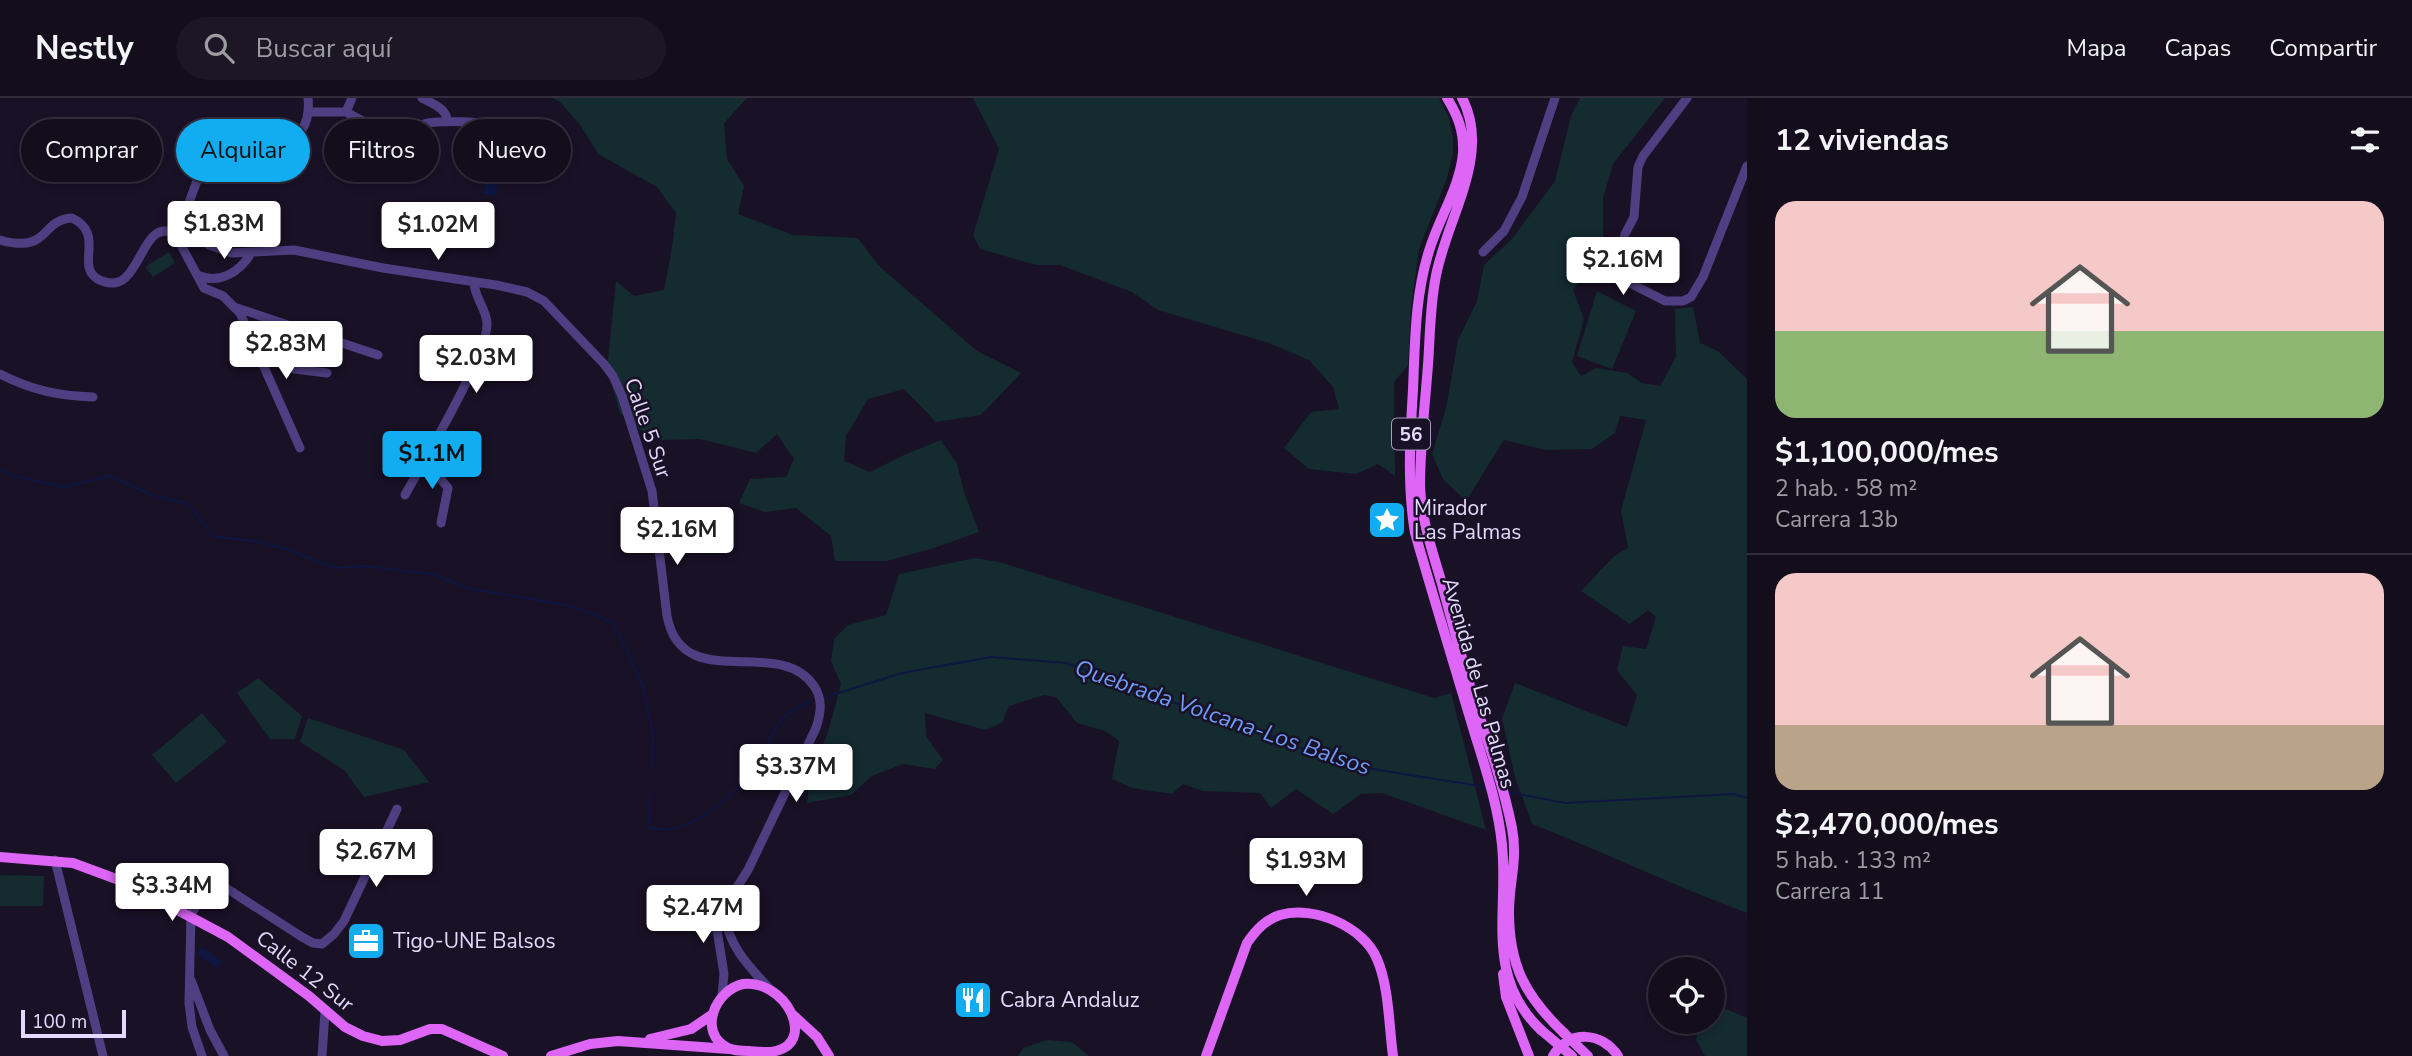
<!DOCTYPE html>
<html lang="es">
<meta charset="utf-8">
<style>
:root{--surface:#130d1c;--page:#1c1625;--text:#f1f3f6;--muted:#9d9ca3;--line:#322d3b;--accent:#11adf0}
body{margin:0;font-family:"Nunito Sans",sans-serif;background:var(--page);color:var(--text);height:100vh;display:flex;flex-direction:column;font-size:26px;white-space:nowrap}
*{box-sizing:border-box;margin:0}
p{font-size:23px;color:var(--muted)}
.icon{flex:none;width:38px;height:38px;fill:none;stroke:currentColor;stroke-width:2;stroke-linecap:round;stroke-linejoin:round}
.map{position:relative;flex:1;overflow:hidden}
.drawer{display:flex;flex-direction:column;background:var(--surface);width:665px}
.drawer>*{flex:none}
.guide{position:absolute;left:21px;top:21px;width:665px;height:63px;display:flex;gap:14px}
.fabs{position:absolute;left:1648px;top:859px;display:grid;gap:14px}
.fabs a{display:grid;place-items:center;width:77px;height:77px;border-radius:50%;background:var(--surface);box-shadow:0 4px 10px #0003,0 0 0 2px var(--line);font-size:35px}
.scale{position:absolute;left:21px;bottom:18px;width:105px;box-sizing:border-box;padding-left:7px;border:4px solid #e4d8fd;border-top:0;font-size:19px;line-height:24px;white-space:nowrap;color:#e4d8fd;-webkit-text-stroke:5px #191126;paint-order:stroke}
.price{position:absolute;translate:-50% -60px;padding:0 16px;border-radius:7px;background:#fff;color:#222;font-size:23px;line-height:46px;filter:drop-shadow(0 2px 4px #0008)}
.price::after{content:'';position:absolute;left:50%;top:42px;width:21px;height:16px;margin-left:-10px;background:inherit;clip-path:polygon(0 0,100% 0,50% 100%)}
.price.on{background:var(--accent);color:#111}
ul{padding:0;list-style:none}
li{display:grid;align-content:center;gap:14px;height:371px;padding:0 28px}
li+li{border-top:2px solid var(--line)}
li span{display:grid;place-items:center;height:217px;border-radius:21px;color:#555}
li>.icon{margin-inline-start:auto}
span .icon{width:126px;height:126px;fill:#fffc;stroke-width:1}
li b{font-size:30px}
h2{display:flex;justify-content:space-between;align-items:center;height:84px;padding:0 28px;font-size:30px}
.chip{padding:0 24px;border-radius:32px;background:var(--surface);box-shadow:0 4px 10px #0003,0 0 0 2px var(--line);font-size:24px;line-height:63px}
.chip.on{background:var(--accent);color:#111}
header{display:flex;align-items:center;gap:42px;box-sizing:border-box;height:98px;padding:0 35px;background:var(--surface);border-bottom:2px solid var(--line)}
header strong{font-size:33px}
nav{display:flex;gap:38px;margin-inline-start:auto;font-size:24px}
.search{width:490px;height:63px;background:var(--page);display:flex;align-items:center;gap:18px;box-sizing:border-box;padding:0 24px;border-radius:38px;color:var(--muted);font-size:26px}
main{display:flex;flex:1;min-height:0}
.map>svg:first-child{display:block}
</style>
<header>
<strong>Nestly</strong>
<div class="search"><svg class="icon" aria-label="search" viewBox="0 0 24 24"><circle cx="10" cy="10" r="6"/><path d="M15 15l6 6"/></svg>Buscar aquí</div>
<nav><a>Mapa</a><a>Capas</a><a>Compartir</a></nav>
</header>
<main>
<div class="map">
<svg width="1747" height="958" viewBox="0 0 1747 958">
<rect width="100%" height="100%" fill="#191126"/>
<!-- green -->
<path fill="#142b30" d="M552,0H747L724,25L727,61L744,88L738,116L793,137L858,140L878,167L977,253L1021,275L981,317L936,324L904,291L868,301L846,338L844,363L870,374L904,357L941,342L957,366L964,394L979,434L931,451L886,463H835L831,438L796,410L765,414L739,405L750,381L786,379L794,361L777,336L756,355L700,341L661,342L646,336L620,315L607,271L616,183L634,198L664,192L672,149L676,115L657,89L598,56L581,28L559,3Z
M973,0H1439L1449,20L1453,40V55L1447,80L1419,151L1411,210L1408,267L1394,284L1395,378L1378,366L1356,376L1309,371L1284,350L1311,314L1339,311L1333,289L1309,262L1269,245L1158,212L1132,194L1060,167H1036L980,151L973,137L999,51Z
M1580,0H1665L1613,66L1603,100V156L1573,192L1584,221L1572,264L1581,278L1596,270L1627,275L1642,285L1660,288L1676,259L1675,211L1693,209L1700,245L1718,253L1747,281V815C1674,788 1604,754 1532,726L1515,679L1502,621L1515,585L1627,629L1637,597L1617,572L1623,548L1646,551L1656,519L1648,512L1630,526L1581,493L1614,458L1628,450L1621,413L1646,322L1620,318L1615,335L1592,351L1546,352L1504,342L1466,403L1443,381L1432,356L1446,310L1458,242L1477,203L1484,167L1512,141L1555,83L1571,18Z
M169,154L175,165L153,179L145,169Z
M1597,193L1636,213L1612,271L1577,258Z
M975,460L999,464L1434,600L1451,595L1486,732L1382,695L1361,696L1333,716L1296,691L1271,710L1260,695L1203,693L1183,686L1172,696L1132,690L1112,681L1119,643L1105,633L1077,625L1056,599L1044,597L1009,608L1002,625L985,632L925,615L926,638L943,662L935,671L903,666L872,678L851,697L807,705L810,678L828,634L841,586L831,563L834,541L848,527L886,517L899,476Z
M258,580L302,618L295,641H270L237,595Z
M202,615L227,644L176,685L152,657Z
M308,620L404,652L429,684L364,699L344,672L300,644Z
M0,777L44,778L43,808H0Z
M1726,911L1747,920V958H1705L1696,942L1698,930L1695,924H1713V914L1717,916Z
M1047,942L1072,944L1089,958H1018L1023,950Z"/>
<!-- water -->
<path fill="#0e1642" d="M489,75L500,78L495,98L483,96Z
M202,849L222,863L217,870L197,856Z"/>
<g fill="none" stroke-linecap="round" stroke-linejoin="round">
<!-- stream -->
<path stroke="#0e1642" stroke-width="2" d="M0,372L15,378L64,389L110,378L152,397L189,406L212,438L261,444L286,451L336,470L364,468L432,476L467,490L571,508L613,524L643,588L653,636L652,671
M826,599L902,575L991,559L1066,565L1167,603L1215,615L1298,649L1360,669L1486,689
M650,693L649,730C656,731 664,732 671,731C701,726 739,693 756,668C777,639 768,620 810,604
M1508,694L1565,705L1734,696L1747,700"/>
<!-- minor -->
<path stroke="#4f3f82" stroke-width="9" d="M308,0C310,20 304,37 285,46L223,52L211,58L203,67L188,107L189,121L197,137L209,147L232,155L294,152L383,170L496,187L527,194L544,203L604,266L613,278L622,298L652,393L667,518C682,598 779,536 814,588C823,601 821,615 816,630L748,772L721,814L717,832L724,876L722,897
M422,0C433,6 448,11 447,24
M1687,0L1643,58L1638,69L1634,119L1625,136L1621,152V171L1626,183L1665,203H1683L1691,199L1703,179L1747,68
M310,14H346L394,40C410,40 414,27 428,25C448,21 473,25 494,25
M346,14L352,0
M0,142C51,156 39,122 72,120C108,137 71,171 102,183C142,199 139,117 175,136L204,190L223,198L240,215L300,350
M1483,154L1504,133L1522,99L1555,0
M197,177C220,187 240,174 252,154
M237,210L378,257
M255,253L294,271L327,275
M0,276C31,292 59,298 93,299
M425,361L448,390L441,425
M405,397C422,366 489,254 487,225C486,210 474,199 474,184
M55,762L103,958
M724,812C727,846 747,867 770,891
M191,882L210,932L224,958
M202,958L192,929L189,905L191,817L204,793L210,787L223,788L302,839L313,845L322,846L334,836L344,823L397,711
M322,958L325,914"/>
<!-- major -->
<path stroke="#dd66f6" stroke-width="10" d="M1447,0C1458,18 1464,33 1463,55C1460,89 1440,118 1430,150C1415,195 1415,244 1413,292C1410,340 1407,387 1415,435C1433,498 1452,560 1471,623C1483,664 1498,704 1502,747C1509,814 1484,878 1541,932
M1462,0C1493,58 1444,124 1435,183C1430,211 1430,239 1428,267C1425,307 1420,348 1420,388C1421,421 1433,455 1442,486C1452,524 1462,561 1473,598C1487,642 1503,685 1512,730C1518,763 1509,783 1509,814C1509,868 1526,899 1564,935
M0,759L73,765L127,785L228,839L309,898L345,929L363,938L382,943L400,942L430,931H442L503,958
M1503,876L1506,899L1529,958
M743,886C785,881 817,943 776,953C767,955 759,954 749,953C743,953 734,953 728,950C697,935 715,892 743,886Z
M793,917L817,939L829,958
M650,941L691,931L713,916
M551,958L590,946L618,943L729,951
M1206,958L1247,845C1256,832 1265,822 1280,817C1314,807 1364,829 1377,861C1389,888 1389,929 1393,958
M1553,958C1568,932 1602,933 1618,958"/>
<!-- major-bridge -->
<path stroke="#dd66f6" stroke-width="10" d="M1541,932L1572,958
M1564,935L1588,958"/>
</g>
<!-- icons -->
<defs>
<symbol id="sight-square" viewBox="-11 -11 22 22"><rect x="-9" y="-9" width="18" height="18" rx="4" fill="#11adf0" stroke="#191126"/><path d="M0-6L1.8-2.2L6-1.7L2.9 1.2L3.7 5.4L0 3.3L-3.7 5.4L-2.9 1.2L-6-1.7L-1.8-2.2Z" fill="#fff"/></symbol>
<symbol id="office-square" viewBox="-11 -11 22 22"><rect x="-9" y="-9" width="18" height="18" rx="4" fill="#11adf0" stroke="#191126"/><path d="M-6-3h4V-5.5h4V-3h4V5H-6ZM-1-4.5V-3h2v-1.5ZM-6 0V1H6V0Z" fill="#fff"/></symbol>
<symbol id="restaurant-square" viewBox="-11 -11 22 22"><rect x="-9" y="-9" width="18" height="18" rx="4" fill="#11adf0" stroke="#191126"/><path d="M-5-6h1v4h1v-4h1v4h1v-4h1v5L-1.5 .5V6h-2V.5L-5-1ZM5-6V6H3V1.5H1.5Q1.5-4 5-6Z" fill="#fff"/></symbol>
</defs>
<g fill-rule="evenodd">
<use href="#sight-square" x="1365" y="400" width="44" height="44"/>
<use href="#office-square" x="344" y="821" width="44" height="44"/>
<use href="#restaurant-square" x="951" y="880" width="44" height="44"/>
</g>
<g text-anchor="middle" stroke-width="5" stroke-linejoin="round" paint-order="stroke">
<!-- shield labels -->
<rect fill="#191126" stroke="#a79cbc" stroke-width="2" x="1392" y="320.5" width="38" height="31" rx="5"/>
<g font-size="19" font-weight="bold" fill="#e4d8fd">
<text x="1411" y="343">56</text>
</g>
<!-- street labels -->
<g font-size="21" fill="#e4d8fd" stroke="#191126">
<text transform="translate(648 330) rotate(71)" y="7">Calle 5 Sur</text>
<text transform="translate(1479 585) rotate(74)" y="7">Avenida de Las Palmas</text>
<text transform="translate(305 873) rotate(38)" y="7">Calle 12 Sur</text>
</g>
<!-- poi labels -->
<g font-size="21" fill="#e4d8fd" stroke="#191126" text-anchor="start">
<text x="1414" y="417">Mirador<tspan x="1414" dy="24">Las Palmas</tspan></text>
<text x="393" y="850">Tigo-UNE Balsos</text>
<text x="1000" y="909">Cabra Andaluz</text>
</g>
<!-- water labels -->
<g font-size="23" font-style="italic" fill="#6d9bf6" stroke="#191126">
<text transform="translate(1223 619) rotate(19)" y="8">Quebrada Volcana-Los Balsos</text>
</g>
</g>
</svg>
<div class="fabs">
<a><svg class="icon" aria-label="locate" viewBox="0 0 24 24"><circle cx="12" cy="12" r="6"/><path d="M12 2v4M12 18v4M2 12h4M18 12h4"/></svg></a>
</div>
<div class="scale">100 m</div>
<b class="price" style="left:224px;top:163px">$1.83M</b>
<b class="price" style="left:438px;top:164px">$1.02M</b>
<b class="price" style="left:1623px;top:199px">$2.16M</b>
<b class="price" style="left:286px;top:283px">$2.83M</b>
<b class="price" style="left:476px;top:297px">$2.03M</b>
<b class="price on" style="left:432px;top:393px">$1.1M</b>
<b class="price" style="left:677px;top:469px">$2.16M</b>
<b class="price" style="left:796px;top:706px">$3.37M</b>
<b class="price" style="left:376px;top:791px">$2.67M</b>
<b class="price" style="left:1306px;top:800px">$1.93M</b>
<b class="price" style="left:172px;top:825px">$3.34M</b>
<b class="price" style="left:703px;top:847px">$2.47M</b>
<div class="guide">
<a class="chip">Comprar</a>
<a class="chip on">Alquilar</a>
<a class="chip">Filtros</a>
<a class="chip">Nuevo</a>
</div>
</div>
<section class="drawer">
<h2>12 viviendas<svg class="icon" aria-label="filters" viewBox="0 0 24 24"><path d="M4 7h16M4 17h16"/><circle cx="9" cy="7" r="2"/><circle cx="15" cy="17" r="2"/></svg></h2>
<ul>
<li><span style="background:linear-gradient(#f6c9c9 60%,#8fb573 0)"><svg class="icon" aria-label="home" viewBox="0 0 24 24"><path d="M3 11l9-7 9 7M6 9v11h12V9"/></svg></span><div><b>$1,100,000/mes</b><p>2 hab. · 58 m²</p><p>Carrera 13b</p></div></li>
<li><span style="background:linear-gradient(#f6c9c9 70%,#b9a48a 0)"><svg class="icon" aria-label="home" viewBox="0 0 24 24"><path d="M3 11l9-7 9 7M6 9v11h12V9"/></svg></span><div><b>$2,470,000/mes</b><p>5 hab. · 133 m²</p><p>Carrera 11</p></div></li>
</ul>
</section>
</main>
